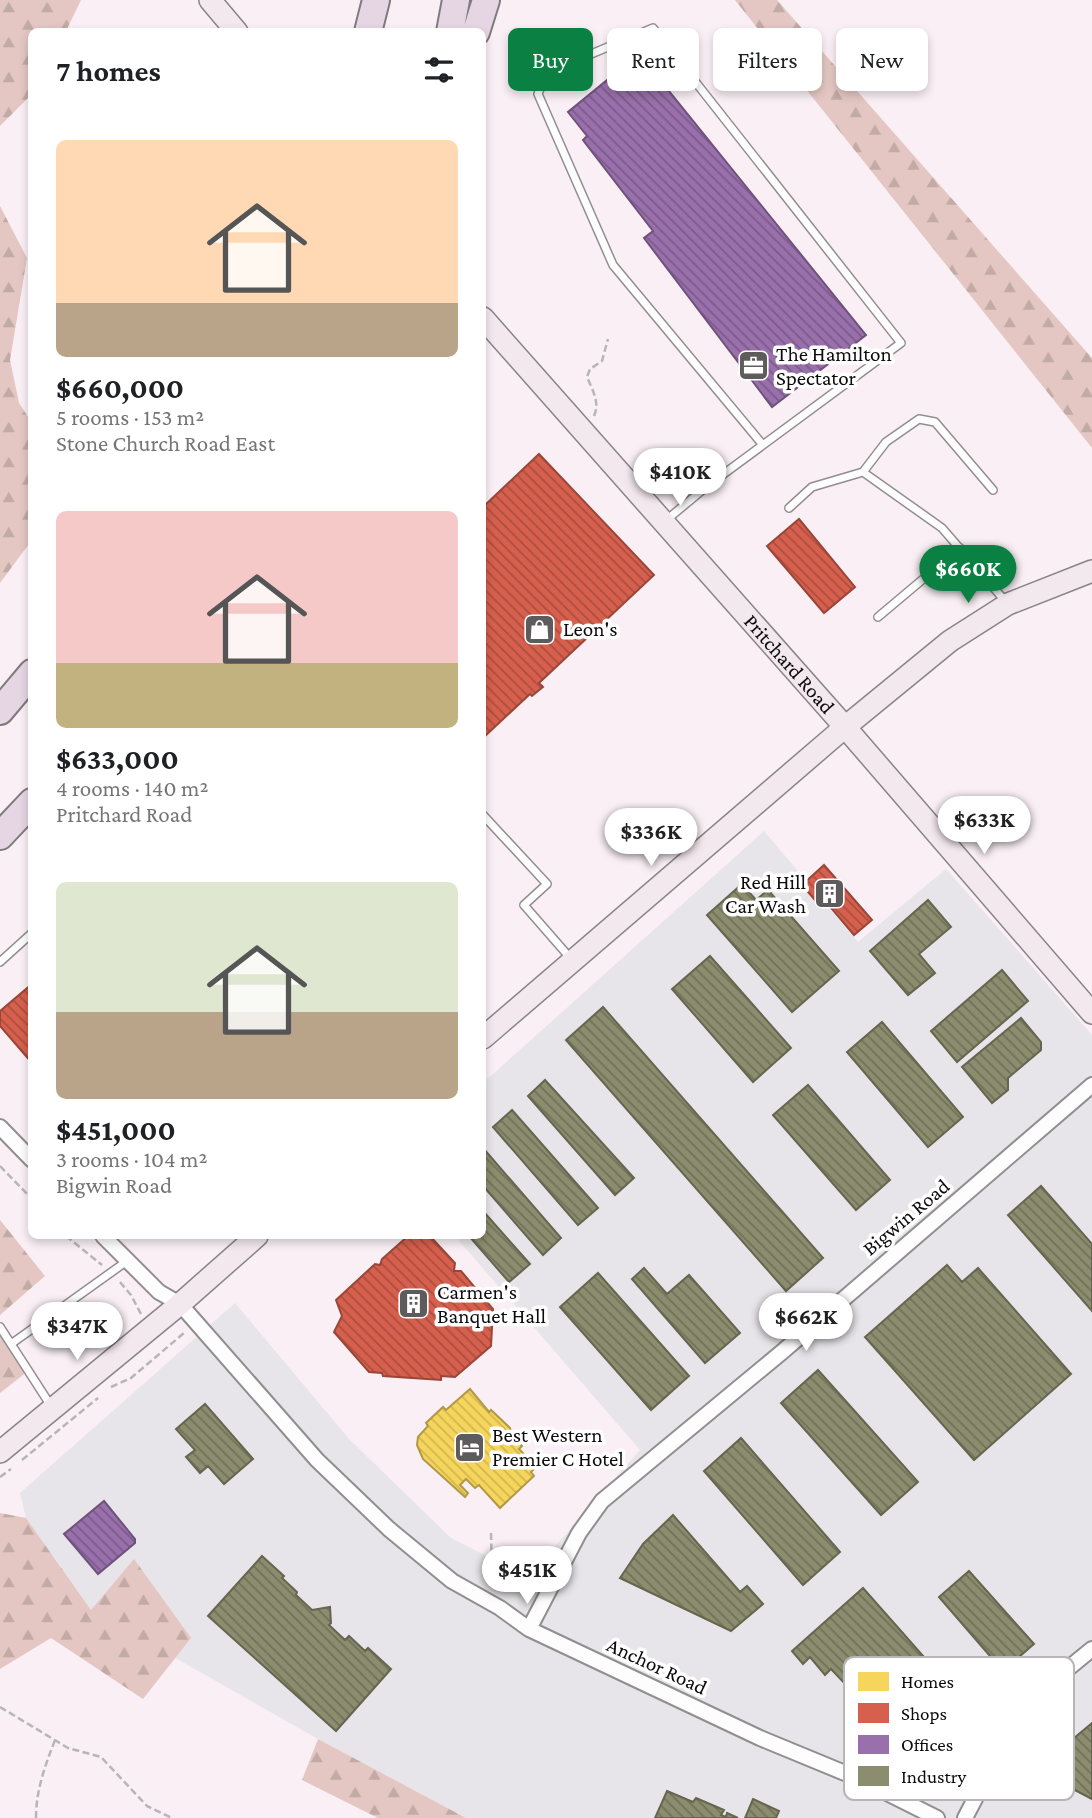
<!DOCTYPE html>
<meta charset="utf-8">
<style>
:root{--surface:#fff;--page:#f2f2f2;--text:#202124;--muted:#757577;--accent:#0b8043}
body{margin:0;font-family:"Crimson Pro",serif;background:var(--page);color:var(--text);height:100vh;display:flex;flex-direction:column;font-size:26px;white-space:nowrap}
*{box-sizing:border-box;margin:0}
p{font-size:23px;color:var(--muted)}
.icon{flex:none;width:38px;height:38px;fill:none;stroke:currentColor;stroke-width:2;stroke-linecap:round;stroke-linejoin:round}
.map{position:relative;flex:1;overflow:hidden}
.details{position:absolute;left:28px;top:28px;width:458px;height:1211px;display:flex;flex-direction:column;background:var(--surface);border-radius:10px;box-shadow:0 4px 10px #0003}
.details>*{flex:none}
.banner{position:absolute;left:508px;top:28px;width:480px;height:63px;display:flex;gap:14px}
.price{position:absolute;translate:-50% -60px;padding:0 16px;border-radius:24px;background:#fff;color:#222;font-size:23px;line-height:46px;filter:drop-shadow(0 2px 4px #0008)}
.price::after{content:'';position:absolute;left:50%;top:42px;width:21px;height:16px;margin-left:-10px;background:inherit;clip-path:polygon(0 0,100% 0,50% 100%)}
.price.active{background:var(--accent);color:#fff}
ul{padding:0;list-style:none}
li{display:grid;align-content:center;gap:14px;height:371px;padding:0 28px}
li span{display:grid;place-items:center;height:217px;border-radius:10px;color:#555}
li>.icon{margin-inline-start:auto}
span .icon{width:126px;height:126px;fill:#fffc;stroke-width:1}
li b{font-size:30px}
h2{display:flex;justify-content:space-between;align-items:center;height:84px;padding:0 28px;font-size:30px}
.tag{padding:0 24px;border-radius:10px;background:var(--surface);box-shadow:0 4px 10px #0003;font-size:24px;line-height:63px}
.tag.active{background:var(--accent);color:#fff}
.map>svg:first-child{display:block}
</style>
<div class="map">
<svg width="1092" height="1818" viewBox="0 0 1092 1818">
<defs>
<pattern id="forest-firs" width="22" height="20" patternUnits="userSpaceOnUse" patternTransform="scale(1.75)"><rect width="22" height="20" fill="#e4c7c2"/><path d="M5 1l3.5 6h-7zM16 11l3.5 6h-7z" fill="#c2aaa5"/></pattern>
<pattern id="homes-back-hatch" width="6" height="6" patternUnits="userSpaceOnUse" patternTransform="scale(1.75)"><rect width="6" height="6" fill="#f6d55c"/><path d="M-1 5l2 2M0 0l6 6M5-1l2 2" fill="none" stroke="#d2b64f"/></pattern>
<pattern id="shops-back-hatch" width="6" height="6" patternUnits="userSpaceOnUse" patternTransform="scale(1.75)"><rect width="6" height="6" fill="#d6604d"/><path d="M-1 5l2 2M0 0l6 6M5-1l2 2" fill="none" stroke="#ac4d3e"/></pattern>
<pattern id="offices-back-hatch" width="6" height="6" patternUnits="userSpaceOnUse" patternTransform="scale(1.75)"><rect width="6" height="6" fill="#9970ab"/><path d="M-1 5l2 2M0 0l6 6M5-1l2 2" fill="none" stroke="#7b5a89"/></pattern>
<pattern id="industry-back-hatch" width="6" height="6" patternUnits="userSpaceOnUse" patternTransform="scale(1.75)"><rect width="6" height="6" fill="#8c8c6e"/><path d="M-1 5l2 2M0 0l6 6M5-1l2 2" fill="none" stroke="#717159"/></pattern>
</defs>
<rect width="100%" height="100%" fill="#f9eff4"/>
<!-- industrial -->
<path fill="#e7e5e9" d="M764,831L858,942L946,869L1092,1035V1818H466L318,1739L91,1610L26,1518L20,1493L235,1303L349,1439L451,1538L528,1577L640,1450L455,1236H483V1083Z"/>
<!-- forest -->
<path fill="url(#forest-firs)" d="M0,0H81L66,31L32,32L31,95L0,126Z
M735,0H777L1092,358V448Z
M0,206L27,258L10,360L19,403L32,423L31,541L0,583Z
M0,1220L45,1276L0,1315Z
M0,1330L32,1368L0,1393Z
M0,1513L26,1518L91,1610L134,1559L191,1638L143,1699L51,1638L0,1669Z
M318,1739L466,1818H378L302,1780Z"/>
<!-- homes -->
<path fill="url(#homes-back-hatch)" stroke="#b09844" stroke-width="2" d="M470,1389L489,1412L491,1410L510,1428L511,1434L522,1446L519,1449L536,1467L531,1472L534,1476L500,1508L479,1485L475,1488L466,1479L460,1485L468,1493L465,1497L423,1459L417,1445L418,1437L428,1426L426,1423L443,1407L446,1410Z"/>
<!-- shops -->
<path fill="url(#shops-back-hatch)" stroke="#994639" stroke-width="2" d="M539,454L654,575L539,683L543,687L532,696L530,694L483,738V507Z
M799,519L855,587L824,613L767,546Z
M824,865L872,920L854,935L827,903L821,907L802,885Z
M32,984V1063L0,1026V1011Z
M408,1236H430L455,1263L454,1271H461L493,1309L491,1346L455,1377L441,1376V1380L383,1376L382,1373L369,1372L334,1332L342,1316L336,1300L375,1264L380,1265L382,1259Z"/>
<!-- offices -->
<path fill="url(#offices-back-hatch)" stroke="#6e527b" stroke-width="2" d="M639,54L866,335L772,407L644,238L653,231L583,140L587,136L568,112Z
M104,1501L135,1539V1543L98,1574L64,1534Z"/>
<!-- industry -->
<path fill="url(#industry-back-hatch)" stroke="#656550" stroke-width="2" d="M742,884L756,900L768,890L839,971L792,1012L707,915Z
M928,900L951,927L919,954L935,973L908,995L870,951Z
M710,956L791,1048L753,1082L672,989Z
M1002,970L1028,1001L957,1062L931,1031Z
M603,1007L823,1258L786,1291L566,1040Z
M1021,1018L1041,1042V1050L1008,1078V1090L992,1103L962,1067Z
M882,1022L963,1117L928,1147L847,1052Z
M545,1080L634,1178L615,1195L528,1096Z
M808,1085L890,1180L856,1210L773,1115Z
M512,1110L598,1208L578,1225L493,1127Z
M483,1148L561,1238L543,1255L483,1186Z
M1041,1186L1092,1244V1311L1008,1215Z
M483,1211L530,1264L509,1282L469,1236H483Z
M947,1265L962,1282L978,1268L1071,1374L974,1460L865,1337Z
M644,1268L667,1294L689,1275L740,1333L705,1363L632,1279Z
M598,1273L689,1376L651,1410L560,1307Z
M818,1370L918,1482L881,1515L781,1403Z
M205,1404L253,1459L224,1484L208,1466L200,1473L186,1457L195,1450L176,1429Z
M741,1438L840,1552L803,1585L704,1471Z
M673,1515L740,1592L747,1586L763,1604L731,1631L620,1578L643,1544Z
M262,1556L284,1576L282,1578L297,1592L296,1595L312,1610L330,1607L331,1623L329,1625L345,1640L349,1636L365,1651L368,1648L391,1669L336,1731L208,1616Z
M969,1571L1034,1644L1003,1671L939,1597Z
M863,1588L961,1699L931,1725L916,1709L910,1714L896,1698L888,1705L875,1691L867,1698L853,1681L847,1686L831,1669L825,1675L810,1657L803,1664L792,1651Z
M1092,1723V1799L1046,1775L1073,1739Z
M667,1791L693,1802L696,1798L724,1810L721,1815L726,1817L727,1813L738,1818H655Z
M753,1799L779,1811L776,1818H745Z"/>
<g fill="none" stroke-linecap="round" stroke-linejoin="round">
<defs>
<path id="lane" d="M863,472L886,442L919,419L935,422L993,490
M789,508L812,487L863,472L942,528L1006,602
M664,522L706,487L901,343L653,28L546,73L538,94L613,265L763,445
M878,617L960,548
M483,815L547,884L524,905L572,960
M0,962L32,933
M0,1327L51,1406
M11,1344L127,1261"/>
<path id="street" d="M0,1127L32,1160
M103,1236L159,1292L180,1304L317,1460L389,1529L452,1581L500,1608L529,1629L760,1738L857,1778L937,1818
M529,1629L579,1533L602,1501L782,1352L1092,1085
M965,1818L1018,1716L1043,1689L1092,1649"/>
<g id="secondary">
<path d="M210,0L237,32"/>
<path id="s1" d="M483,318L845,727L1092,1013"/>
<path d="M483,1038L845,727L950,641L1008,604L1092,571"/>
<path d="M0,1452L180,1304L257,1236"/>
</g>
<path id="highway" d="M368,32L376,0
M450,32L456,0
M476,32L486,0
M0,711L32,673
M0,836L32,802"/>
</defs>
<!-- lane casing -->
<use href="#lane" stroke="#928e90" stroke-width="10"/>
<!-- street casing -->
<use href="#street" stroke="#928e90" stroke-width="18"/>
<!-- secondary casing -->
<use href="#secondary" stroke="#898487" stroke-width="24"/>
<!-- highway casing -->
<use href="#highway" stroke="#7f7b7d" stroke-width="30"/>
<!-- path -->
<path stroke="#b7b5b6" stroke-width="2.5" stroke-dasharray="7 3.5" stroke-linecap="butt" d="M594,416C600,403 593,391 587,377L590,369L602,361L608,339
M0,1166L32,1199
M66,1236L102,1265
M120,1282L131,1295L141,1314
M111,1387L131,1378L184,1333
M22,1460L98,1398
M0,1477L11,1469
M491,1533L492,1572L504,1592
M0,1707L68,1748L101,1757L147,1806L172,1818
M36,1818C36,1790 45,1766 55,1740"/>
<!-- lane -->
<use href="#lane" stroke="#fefdfd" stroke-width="7"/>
<!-- street -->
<use href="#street" stroke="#fefdfd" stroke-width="14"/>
<!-- secondary -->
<use href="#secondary" stroke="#f3e8ed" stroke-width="21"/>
<!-- highway -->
<use href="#highway" stroke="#e6d6e4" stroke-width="26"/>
</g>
<!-- icons -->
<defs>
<symbol id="office-square" viewBox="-11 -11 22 22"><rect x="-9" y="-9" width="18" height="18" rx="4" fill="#5e5b5d" stroke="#fff"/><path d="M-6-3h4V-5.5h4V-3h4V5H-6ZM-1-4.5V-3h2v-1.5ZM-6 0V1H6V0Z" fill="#fff"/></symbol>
<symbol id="shop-square" viewBox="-11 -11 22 22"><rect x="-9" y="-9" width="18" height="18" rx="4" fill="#5e5b5d" stroke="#fff"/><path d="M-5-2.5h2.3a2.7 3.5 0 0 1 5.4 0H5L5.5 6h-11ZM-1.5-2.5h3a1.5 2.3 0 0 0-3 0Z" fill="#fff"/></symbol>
<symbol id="building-square" viewBox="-11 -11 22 22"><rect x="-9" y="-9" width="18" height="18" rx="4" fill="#5e5b5d" stroke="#fff"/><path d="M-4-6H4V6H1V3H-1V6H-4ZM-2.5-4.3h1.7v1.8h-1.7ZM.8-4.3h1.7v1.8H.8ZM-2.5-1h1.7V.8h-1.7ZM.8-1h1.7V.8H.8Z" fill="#fff"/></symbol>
<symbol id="hotel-square" viewBox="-11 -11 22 22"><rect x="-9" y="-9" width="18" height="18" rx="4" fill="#5e5b5d" stroke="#fff"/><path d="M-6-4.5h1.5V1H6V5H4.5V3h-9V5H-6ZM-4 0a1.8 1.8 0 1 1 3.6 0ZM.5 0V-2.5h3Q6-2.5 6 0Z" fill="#fff"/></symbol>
</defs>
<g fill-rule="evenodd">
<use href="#office-square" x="736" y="348" width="35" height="35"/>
<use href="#shop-square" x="522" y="612" width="35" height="35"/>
<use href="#building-square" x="812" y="876" width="35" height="35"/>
<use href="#building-square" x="396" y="1286" width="35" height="35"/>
<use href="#hotel-square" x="452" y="1430" width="35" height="35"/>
</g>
<g text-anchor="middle" stroke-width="7" stroke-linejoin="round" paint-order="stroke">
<!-- poi labels -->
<g font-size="21" fill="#0b0b0b" stroke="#fff" text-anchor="start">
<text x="776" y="361">The Hamilton<tspan x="776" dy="24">Spectator</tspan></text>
<text x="563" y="636">Leon's</text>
<text x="806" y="889" text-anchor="end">Red Hill<tspan x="806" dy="24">Car Wash</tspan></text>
<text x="437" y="1299">Carmen's<tspan x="437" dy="24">Banquet Hall</tspan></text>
<text x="492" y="1442">Best Western<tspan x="492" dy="24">Premier C Hotel</tspan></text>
</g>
<!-- street labels -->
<g font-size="21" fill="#0b0b0b" stroke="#fff">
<text dy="7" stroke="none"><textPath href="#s1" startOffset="462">Pritchard Road</textPath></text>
<text transform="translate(906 1217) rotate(-40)" y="7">Bigwin Road</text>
<text transform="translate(657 1666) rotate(25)" y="7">Anchor Road</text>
</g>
</g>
<!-- legend -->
<rect x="844" y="1657" width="230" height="143" rx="10" fill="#fff" stroke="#b6b6b6" stroke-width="2"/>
<rect x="858" y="1672" width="31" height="19" fill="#f6d55c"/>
<rect x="858" y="1703" width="31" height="20" fill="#d6604d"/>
<rect x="858" y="1735" width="31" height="19" fill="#9970ab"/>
<rect x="858" y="1766" width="31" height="20" fill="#8c8c6e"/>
<g font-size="19" fill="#0b0b0b">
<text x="901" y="1688">Homes</text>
<text x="901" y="1720">Shops</text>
<text x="901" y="1751">Offices</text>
<text x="901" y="1783">Industry</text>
</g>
</svg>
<b class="price" style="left:680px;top:508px">$410K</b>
<b class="price active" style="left:968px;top:605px">$660K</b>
<b class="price" style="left:984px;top:856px">$633K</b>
<b class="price" style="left:651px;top:868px">$336K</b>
<b class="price" style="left:806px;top:1353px">$662K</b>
<b class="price" style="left:77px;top:1362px">$347K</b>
<b class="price" style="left:527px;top:1606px">$451K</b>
<div class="banner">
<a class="tag active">Buy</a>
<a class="tag">Rent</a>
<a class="tag">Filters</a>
<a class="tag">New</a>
</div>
<section class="details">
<h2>7 homes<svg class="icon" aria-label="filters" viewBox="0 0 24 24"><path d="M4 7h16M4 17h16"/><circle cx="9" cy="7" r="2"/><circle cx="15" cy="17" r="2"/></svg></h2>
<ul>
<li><span style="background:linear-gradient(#ffd9b3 75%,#b9a48a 0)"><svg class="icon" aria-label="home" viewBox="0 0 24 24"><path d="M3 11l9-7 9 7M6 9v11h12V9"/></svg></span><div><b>$660,000</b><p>5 rooms · 153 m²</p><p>Stone Church Road East</p></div></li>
<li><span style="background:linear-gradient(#f6c9c9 70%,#c2b280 0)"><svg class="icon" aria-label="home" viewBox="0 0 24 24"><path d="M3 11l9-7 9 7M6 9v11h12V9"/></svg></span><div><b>$633,000</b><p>4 rooms · 140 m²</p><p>Pritchard Road</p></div></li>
<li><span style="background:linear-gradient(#dfe7d0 60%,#b9a48a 0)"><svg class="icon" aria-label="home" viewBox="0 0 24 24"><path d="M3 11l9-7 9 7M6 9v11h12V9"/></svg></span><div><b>$451,000</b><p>3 rooms · 104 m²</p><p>Bigwin Road</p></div></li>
</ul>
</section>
</div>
